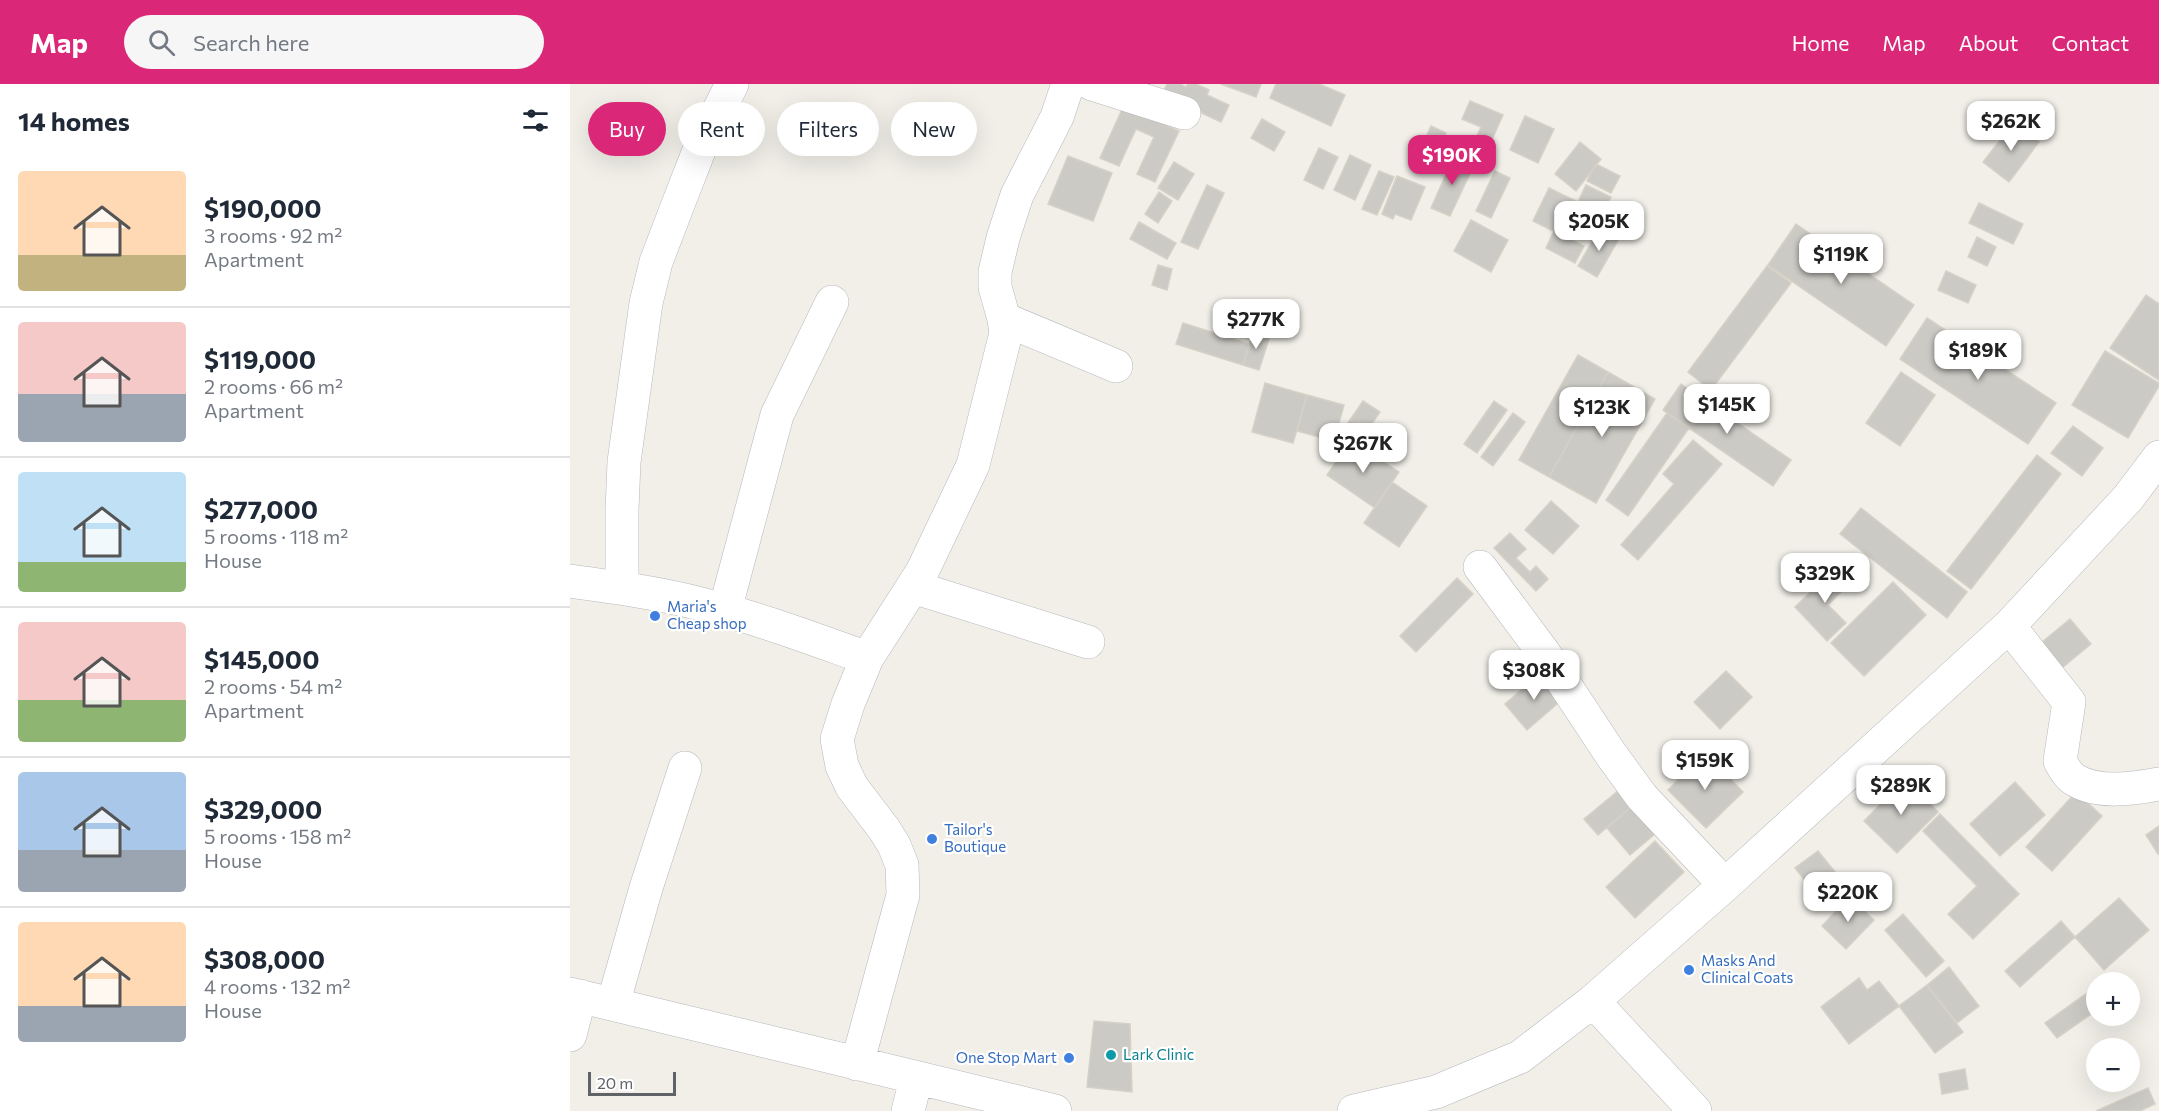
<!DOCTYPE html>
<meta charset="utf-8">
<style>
:root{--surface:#fff;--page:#f6f6f7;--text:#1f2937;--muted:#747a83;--line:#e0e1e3;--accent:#db2777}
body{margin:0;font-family:Commissioner,sans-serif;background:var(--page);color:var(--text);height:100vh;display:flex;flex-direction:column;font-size:22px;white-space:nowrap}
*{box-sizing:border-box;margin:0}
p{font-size:20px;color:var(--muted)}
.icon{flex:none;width:33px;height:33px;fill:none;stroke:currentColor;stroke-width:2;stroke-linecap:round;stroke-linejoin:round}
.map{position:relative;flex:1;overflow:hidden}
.drawer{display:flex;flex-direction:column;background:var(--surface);width:570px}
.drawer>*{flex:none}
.guide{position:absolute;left:18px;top:18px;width:570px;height:54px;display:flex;gap:12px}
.buttons{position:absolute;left:1516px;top:888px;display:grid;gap:12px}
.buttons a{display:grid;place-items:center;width:54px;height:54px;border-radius:50%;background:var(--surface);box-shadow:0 6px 24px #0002;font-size:30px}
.scale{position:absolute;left:18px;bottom:15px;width:88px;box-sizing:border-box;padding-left:6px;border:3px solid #5f6368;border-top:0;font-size:16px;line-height:21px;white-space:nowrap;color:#5f6368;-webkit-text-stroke:4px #fff;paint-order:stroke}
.price{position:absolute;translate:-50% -51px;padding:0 14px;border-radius:12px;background:#fff;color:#222;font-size:20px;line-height:39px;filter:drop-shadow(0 2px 3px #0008)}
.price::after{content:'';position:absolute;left:50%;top:36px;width:18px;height:14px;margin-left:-9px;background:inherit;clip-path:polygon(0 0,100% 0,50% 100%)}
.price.selected{background:var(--accent);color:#fff}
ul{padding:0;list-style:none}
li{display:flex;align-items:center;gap:18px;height:150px;padding:0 18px}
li+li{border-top:2px solid var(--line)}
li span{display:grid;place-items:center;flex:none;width:168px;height:120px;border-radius:6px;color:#555}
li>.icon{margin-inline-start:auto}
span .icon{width:72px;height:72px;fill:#fffc;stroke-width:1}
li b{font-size:26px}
h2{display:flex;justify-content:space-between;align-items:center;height:72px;padding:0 18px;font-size:26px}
.pill{padding:0 21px;border-radius:27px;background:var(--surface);box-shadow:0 6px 24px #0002;font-size:21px;line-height:54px}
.pill.selected{background:var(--accent);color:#fff}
header{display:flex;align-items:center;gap:36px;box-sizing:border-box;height:84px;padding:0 30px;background:var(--accent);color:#fff}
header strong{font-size:28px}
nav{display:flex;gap:33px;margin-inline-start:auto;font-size:21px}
.search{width:420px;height:54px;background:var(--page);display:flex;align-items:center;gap:15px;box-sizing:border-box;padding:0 21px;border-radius:33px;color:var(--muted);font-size:22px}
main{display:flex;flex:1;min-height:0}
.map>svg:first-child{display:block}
</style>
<header>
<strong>Map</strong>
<div class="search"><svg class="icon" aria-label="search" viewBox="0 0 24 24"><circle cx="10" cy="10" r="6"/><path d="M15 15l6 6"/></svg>Search here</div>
<nav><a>Home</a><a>Map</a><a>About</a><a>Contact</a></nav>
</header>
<main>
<section class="drawer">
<h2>14 homes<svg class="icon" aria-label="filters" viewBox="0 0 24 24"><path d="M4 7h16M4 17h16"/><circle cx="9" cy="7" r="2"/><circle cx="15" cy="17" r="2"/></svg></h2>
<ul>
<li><span style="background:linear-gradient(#ffd9b3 70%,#c2b280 0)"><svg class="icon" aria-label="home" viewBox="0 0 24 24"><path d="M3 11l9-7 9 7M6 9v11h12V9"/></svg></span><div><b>$190,000</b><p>3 rooms · 92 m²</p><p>Apartment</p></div></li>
<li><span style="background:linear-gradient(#f6c9c9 60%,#9aa5b1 0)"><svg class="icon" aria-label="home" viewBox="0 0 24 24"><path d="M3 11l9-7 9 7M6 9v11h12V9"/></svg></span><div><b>$119,000</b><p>2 rooms · 66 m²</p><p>Apartment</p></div></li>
<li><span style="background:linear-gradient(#bfe0f5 75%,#8fb573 0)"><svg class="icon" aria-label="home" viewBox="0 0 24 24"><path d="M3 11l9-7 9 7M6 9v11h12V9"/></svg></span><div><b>$277,000</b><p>5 rooms · 118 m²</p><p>House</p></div></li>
<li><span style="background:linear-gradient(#f6c9c9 65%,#8fb573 0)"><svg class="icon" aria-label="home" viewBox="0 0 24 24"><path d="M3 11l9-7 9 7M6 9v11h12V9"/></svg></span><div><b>$145,000</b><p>2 rooms · 54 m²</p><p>Apartment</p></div></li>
<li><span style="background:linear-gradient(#a9c7e8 65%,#9aa5b1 0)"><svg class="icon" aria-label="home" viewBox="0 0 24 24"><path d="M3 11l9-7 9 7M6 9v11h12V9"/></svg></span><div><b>$329,000</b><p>5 rooms · 158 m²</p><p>House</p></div></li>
<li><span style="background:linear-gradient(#ffd9b3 70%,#9aa5b1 0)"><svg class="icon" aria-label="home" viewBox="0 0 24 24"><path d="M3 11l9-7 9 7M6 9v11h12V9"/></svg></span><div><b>$308,000</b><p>4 rooms · 132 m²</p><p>House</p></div></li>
</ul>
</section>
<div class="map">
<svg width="1589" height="1027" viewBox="0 0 1589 1027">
<rect width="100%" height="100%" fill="#f1efe8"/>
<!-- building -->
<path fill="#cccac5" stroke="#d6d1c6" stroke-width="1.5" d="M597,0H610L616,3L618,0H626L639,6L637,11L659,21L651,38L592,11Z
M651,0H691L686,13Z
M706,0H749L775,11L761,42L700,14Z
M900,17L933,31L916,69L902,63L911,43L892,35Z
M554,21L609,47L585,98L567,90L584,53L566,45L549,82L530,74Z
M955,32L984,45L968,79L940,66Z
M692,35L715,48L704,67L681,54Z
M1444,38L1469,58L1439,98L1413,78Z
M861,42L876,49L859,89L843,83Z
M1010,58L1031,75L1006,107L985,90Z
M749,64L768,73L753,105L734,96Z
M780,71L801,81L785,116L764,106Z
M498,72L542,89L523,137L478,120Z
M884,72L904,81L880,132L861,124Z
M604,78L624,90L608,116L588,104Z
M1026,80L1050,92L1041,109L1017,97Z
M809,87L824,93L807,131L792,125Z
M925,87L940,94L921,134L906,127Z
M827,92L855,103L841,136L825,130L823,135L812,130Z
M637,101L654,109L628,165L611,158Z
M1016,101L1041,113L1032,130L1008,118Z
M979,104L1008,118L991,151L963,137Z
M589,108L602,117L588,139L575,130Z
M1409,119L1453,140L1443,160L1399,139Z
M901,136L938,156L921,188L884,167Z
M569,138L606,159L597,175L560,155Z
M1226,140L1344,221L1316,262L1198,181Z
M1031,142L1050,153L1027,193L1008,182Z
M984,147L1014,162L1005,179L976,164Z
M1407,153L1426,163L1417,182L1398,173Z
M588,181L602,185L597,206L582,201Z
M1197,182L1221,199L1141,306L1118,288Z
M1376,187L1406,201L1398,219L1368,206Z
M1576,211L1589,220V296L1540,264Z
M1357,234L1486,319L1458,360L1330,275Z
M613,239L679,260L673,281L606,260Z
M684,246L700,252L689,286L673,281Z
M1535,267L1589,299V302L1558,354L1502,321Z
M1008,271L1038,288L979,393L949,376Z
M1038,288L1085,315L1026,419L979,393Z
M1331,288L1365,311L1330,362L1296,339Z
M695,299L737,311L723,359L682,348Z
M1111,300L1221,376L1203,402L1093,326Z
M737,311L774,321L764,357L727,347Z
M793,317L810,328L788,360L771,349Z
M924,317L937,326L907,369L894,360Z
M943,329L955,338L923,382L911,373Z
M1097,329L1119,344L1058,432L1036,416Z
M1503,342L1533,364L1512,392L1481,369Z
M781,356L829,388L805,424L757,391Z
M1123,356L1152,380L1068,476L1051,461L1104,400L1093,390Z
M1467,371L1491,390L1401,505L1377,487Z
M822,398L857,422L829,463L794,439Z
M981,417L1009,442L983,470L955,446Z
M1291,424L1397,508L1377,534L1270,450Z
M940,449L956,465L946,474L960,488L966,482L978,495L966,507L924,464Z
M1267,482L1282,497L1258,521L1276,539L1257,557L1225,523Z
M887,494L903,510L846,568L830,552Z
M1323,498L1356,531L1294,592L1261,559Z
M1500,535L1521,560L1487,588L1466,563Z
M1156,587L1182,613L1150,645L1124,618Z
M972,588L994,614L957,646L935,620Z
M1135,669L1173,708L1136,744L1098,706Z
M1335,695L1368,728L1327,769L1294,737Z
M1445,698L1475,731L1430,772L1400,740Z
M1049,706L1062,722L1028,751L1014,735Z
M1506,708L1532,732L1482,787L1456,763Z
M1062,722L1085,750L1060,771L1037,744Z
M1370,730L1449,810L1403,855L1378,830L1407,802L1353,747Z
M1589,742V769L1588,770L1576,751Z
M1085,757L1114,788L1065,834L1036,803Z
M1248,767L1274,799L1251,817L1225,784Z
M1279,813L1304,836L1276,865L1252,842Z
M1549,814L1579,846L1534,886L1505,853Z
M1333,830L1374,877L1356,893L1315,846Z
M1491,837L1505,853L1450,903L1435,887Z
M1379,883L1409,922L1387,939L1357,901Z
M1289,894L1297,906L1309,897L1329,922L1279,960L1251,923Z
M1357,901L1393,948L1365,969L1329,922Z
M1527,902V926L1487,954L1475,939Z
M524,937L560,940L562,1008L517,1003Z
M1395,985L1398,1005L1372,1010L1369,990Z
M1578,1004L1585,1020L1570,1027H1526Z"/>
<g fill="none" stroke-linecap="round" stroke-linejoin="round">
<defs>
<path id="minor" d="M522,0L614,29
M434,235L546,282
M910,483L974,569L1040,669L1072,713L1155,801
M0,497C44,503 88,509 131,520C188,534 243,555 297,574
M343,503L518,558
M52,504V426L54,378L76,219L86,178L107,123L130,64L162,0
M155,526L207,331L262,218
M1439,542L1499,618L1490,677C1494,684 1498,692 1505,696C1528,710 1564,705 1589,700
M0,910L485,1027
M1023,917L1125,1027
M43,920L76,804L115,684
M0,951L10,912
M287,980L333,811L332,781L324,761L314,745L282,703L272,682L267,655L278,620L297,574L352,488L403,381L436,249L434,235L425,203V188L433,154L447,111L487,33L498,0
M338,1027L346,995
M784,1027L866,1008L950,973L1023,917L1155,801L1439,542L1558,414L1589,373"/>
</defs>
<!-- minor casing -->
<use href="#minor" stroke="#b5b8bc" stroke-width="34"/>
<!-- minor -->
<use href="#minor" stroke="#fff" stroke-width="33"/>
</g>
<!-- markers -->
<g fill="#3f7fe0" stroke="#fff" stroke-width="2">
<circle cx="85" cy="532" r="6"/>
<circle cx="362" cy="755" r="6"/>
<circle cx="1119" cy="886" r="6"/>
<circle cx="499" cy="974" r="6"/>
</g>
<circle fill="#0f9aa8" stroke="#fff" stroke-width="2" cx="541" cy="971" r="6"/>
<g text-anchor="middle" stroke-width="4.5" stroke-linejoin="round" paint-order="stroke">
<!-- shop labels -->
<g font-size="15" fill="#366cbe" stroke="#fff" text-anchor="start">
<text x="97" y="528">Maria's<tspan x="97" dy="17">Cheap shop</tspan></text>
<text x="374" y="751">Tailor's<tspan x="374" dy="17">Boutique</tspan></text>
<text x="1131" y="882">Masks And<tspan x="1131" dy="17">Clinical Coats</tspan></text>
<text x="487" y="979" text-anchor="end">One Stop Mart</text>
</g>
<!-- culture labels -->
<g font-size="15" fill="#0d838f" stroke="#fff" text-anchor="start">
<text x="553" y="976">Lark Clinic</text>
</g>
</g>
</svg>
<div class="buttons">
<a>+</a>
<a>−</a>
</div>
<div class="scale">20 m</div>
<b class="price" style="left:1441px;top:68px">$262K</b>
<b class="price selected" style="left:882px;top:102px">$190K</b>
<b class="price" style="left:1029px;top:168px">$205K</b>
<b class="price" style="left:1271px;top:201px">$119K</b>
<b class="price" style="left:686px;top:266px">$277K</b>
<b class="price" style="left:1408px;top:297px">$189K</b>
<b class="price" style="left:1157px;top:351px">$145K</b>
<b class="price" style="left:1032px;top:354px">$123K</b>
<b class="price" style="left:793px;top:390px">$267K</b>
<b class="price" style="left:1255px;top:520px">$329K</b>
<b class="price" style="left:964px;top:617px">$308K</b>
<b class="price" style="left:1135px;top:707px">$159K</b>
<b class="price" style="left:1331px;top:732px">$289K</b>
<b class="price" style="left:1278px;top:839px">$220K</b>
<div class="guide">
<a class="pill selected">Buy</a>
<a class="pill">Rent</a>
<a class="pill">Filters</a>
<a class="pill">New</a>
</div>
</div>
</main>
